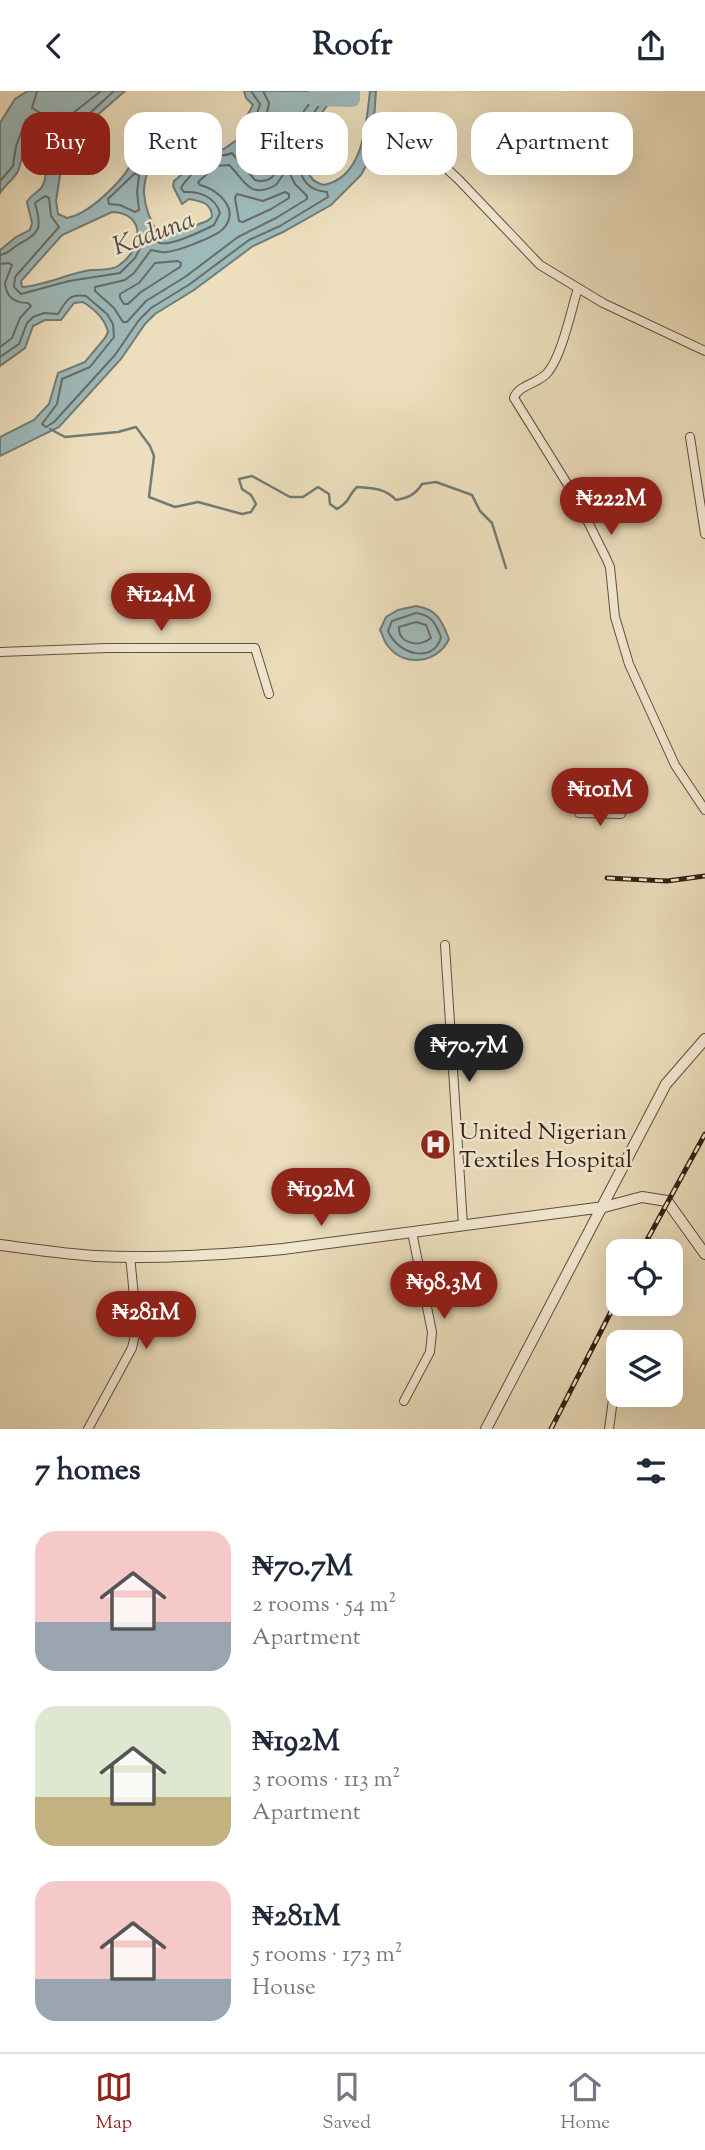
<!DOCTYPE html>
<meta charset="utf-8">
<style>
:root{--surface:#fff;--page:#f2f2f3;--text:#1f2937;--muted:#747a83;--line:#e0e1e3;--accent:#8f2418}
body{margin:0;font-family:"Sorts Mill Goudy",serif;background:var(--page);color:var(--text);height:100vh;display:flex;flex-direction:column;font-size:26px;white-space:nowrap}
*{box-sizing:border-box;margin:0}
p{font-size:23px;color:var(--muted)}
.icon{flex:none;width:38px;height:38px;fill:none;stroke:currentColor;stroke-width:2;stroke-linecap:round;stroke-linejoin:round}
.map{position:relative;height:1338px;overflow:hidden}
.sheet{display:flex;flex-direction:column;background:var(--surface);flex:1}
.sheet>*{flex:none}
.banner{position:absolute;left:21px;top:21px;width:663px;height:63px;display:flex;gap:14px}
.fabs{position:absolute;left:606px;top:1148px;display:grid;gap:14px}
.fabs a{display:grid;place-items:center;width:77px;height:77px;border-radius:14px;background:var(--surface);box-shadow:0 7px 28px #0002;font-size:35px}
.price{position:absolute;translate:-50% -60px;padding:0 16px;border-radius:24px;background:var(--accent);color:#fff;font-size:23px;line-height:46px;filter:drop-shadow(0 2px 4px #0008)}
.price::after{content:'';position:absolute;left:50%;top:42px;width:21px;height:16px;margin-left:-10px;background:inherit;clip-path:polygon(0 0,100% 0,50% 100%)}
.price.selected{background:#222;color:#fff}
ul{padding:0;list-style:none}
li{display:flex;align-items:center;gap:21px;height:175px;padding:0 35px}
li span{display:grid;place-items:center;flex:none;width:196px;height:140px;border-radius:21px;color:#555}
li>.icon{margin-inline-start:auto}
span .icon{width:84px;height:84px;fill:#fffc;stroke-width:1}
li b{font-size:30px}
h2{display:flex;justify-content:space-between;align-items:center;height:84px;padding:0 35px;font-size:30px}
.tag{padding:0 24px;border-radius:21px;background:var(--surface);box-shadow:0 7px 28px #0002;font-size:24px;line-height:63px}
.tag.selected{background:var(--accent);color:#fff}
header{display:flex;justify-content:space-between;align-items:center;height:91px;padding:0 35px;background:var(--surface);font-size:32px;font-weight:800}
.menu{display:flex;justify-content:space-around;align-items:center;height:98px;border-top:2px solid var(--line);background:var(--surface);font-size:19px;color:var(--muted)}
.menu a{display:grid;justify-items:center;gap:4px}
.menu .selected{color:var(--accent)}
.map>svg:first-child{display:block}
</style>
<header><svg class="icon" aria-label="back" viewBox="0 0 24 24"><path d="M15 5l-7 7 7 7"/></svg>Roofr<svg class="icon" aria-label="share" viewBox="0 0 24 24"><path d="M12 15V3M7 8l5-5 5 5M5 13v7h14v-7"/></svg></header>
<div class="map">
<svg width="705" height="1338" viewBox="0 0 705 1338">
<rect width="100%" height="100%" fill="#eddfbd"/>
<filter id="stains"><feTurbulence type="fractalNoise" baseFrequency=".00286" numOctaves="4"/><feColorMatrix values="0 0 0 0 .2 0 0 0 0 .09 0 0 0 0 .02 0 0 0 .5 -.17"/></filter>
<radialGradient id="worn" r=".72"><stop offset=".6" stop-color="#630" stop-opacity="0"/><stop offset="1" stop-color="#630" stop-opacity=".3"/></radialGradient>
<!-- water -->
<path fill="#9dbabb" stroke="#727c77" stroke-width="2" fill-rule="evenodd" d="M28,0H125L94,27L71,43L61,78L56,110L58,123L67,127C86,124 111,100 124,84C130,76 132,68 143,64C153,74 143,89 144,102C145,118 151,132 160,145L165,146L207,130L212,126C212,112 201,110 189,108L182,113L173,95L174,90L210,60L224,58L235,50L240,51C245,63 250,89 268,80L270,75L264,63L272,51L259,42L244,40L242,34L253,14L246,7L244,0H339C332,9 324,17 319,27C308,45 295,88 324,94C364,86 366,33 370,0H376L372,58L368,71L361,84L331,114L283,141L253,155L194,199L155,223L145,233L121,268L59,336L0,365V346L34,329L49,313L58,282L85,271L105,247L108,241C105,227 94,218 83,211L74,212L61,229H45L33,235L25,257L0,275V159L16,146L30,139L32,132L27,111C31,103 39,102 43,94C50,78 43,46 31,34L29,36C28,40 20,77 18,80C14,88 5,94 0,102V32L15,8ZM112,121C148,122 142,160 118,175C110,180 100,178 91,179C68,182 45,195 22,196L21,190L62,144Z
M416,515C437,518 442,530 449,548C438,572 404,577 388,555C384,551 383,544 380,539L386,526L398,519Z"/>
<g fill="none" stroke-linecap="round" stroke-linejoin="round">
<!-- shore -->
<path stroke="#686c66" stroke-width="2" d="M37,0L32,17L44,24L54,37L101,0
M263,0L269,12L266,27L282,38L291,51L294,49L304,20L319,0
M229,74C245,89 249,109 276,94L285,81H289L295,93L307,105V108L276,127L238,146L185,186L146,210L127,231H123L114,217L95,200V196L125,189L134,182L151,159C156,160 161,162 167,161C178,160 215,146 223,138C241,119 218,98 200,94L198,91L216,75Z
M135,82L139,85L137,101L139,119L135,121L120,114L109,113L108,108Z
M0,90L13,75L16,55L26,29L33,27L39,30L51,64L55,66L67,37L90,22L114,0
M285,101L289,103V107L271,118L243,131L239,130L235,107L237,103L263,110Z
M0,164C8,163 12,157 19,153C41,142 42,136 35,112L45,105L49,107L51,125L59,136L15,186L14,196L21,203L69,190L120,182L135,167L147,144C151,146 154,151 160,152C171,155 204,139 214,134L220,122C215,106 200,100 184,101L181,97C184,90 207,67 215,65C222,64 226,65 232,62L255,89C264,92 276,88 277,76C277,72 274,69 274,65C274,59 278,55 278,48L268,39L254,33L260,13L251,0
M178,170L181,172L180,176L141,201L128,213H124L120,207V203L139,192L155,172Z
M0,173L9,172L12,174L5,192C6,206 15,212 28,212L31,215L20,227L12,247L0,256
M0,266L19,253L27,232L33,226L44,222L58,223C66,211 68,202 86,205L107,223L113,233L114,246L90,276L62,288L57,313L42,333L46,336L54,331L115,264L139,229L151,217L190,193L249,149L280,135L328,106L327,101C288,98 298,52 311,27C316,17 324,9 330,0
M416,522C432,524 436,533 441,546C434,573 398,564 388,540L392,530Z
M416,531L426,534L431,547C420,557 398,553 399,536Z"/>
<!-- stream -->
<path stroke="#727c77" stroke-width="2.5" d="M50,338L65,346L118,341L136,336L150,355L154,365L149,406L175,416L198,411L242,423L251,421L256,413L251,404L242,398L239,388L252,385L290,406H303L318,396L329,403L330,413L337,418C352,409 347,405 357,396C372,397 385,397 396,409C408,407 415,404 422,393L436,391L472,404L480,420L492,432L506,477"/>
<!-- river -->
<path stroke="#9dbabb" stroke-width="16" d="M314,7L352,8V0"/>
<defs>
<path id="minor" d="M432,64L459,89L540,174L603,212L705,260
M578,197C571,220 562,264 548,281C539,293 519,293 514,307L576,407L606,467L610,476L615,526L629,573L675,674L705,719
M690,346L705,443
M0,561L107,557H255L269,603
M579,722L621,723
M445,854L463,1134
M404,1310L430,1261L432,1241L412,1141
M88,1338L132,1257L137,1235L130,1165
M609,1338L614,1301"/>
<path id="tertiary" d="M0,1154C32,1158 64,1163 96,1165C158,1168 221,1164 283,1158L604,1116L642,1106L667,1110L705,1163
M486,1338L666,993L705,948"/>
</defs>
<!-- minor casing -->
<use href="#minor" stroke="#614e3d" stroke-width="10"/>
<!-- tertiary casing -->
<use href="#tertiary" stroke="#614e3d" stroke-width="12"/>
<!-- minor -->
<use href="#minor" stroke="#f3ead4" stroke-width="8"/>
<!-- tertiary -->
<use href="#tertiary" stroke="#f3ead4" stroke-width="10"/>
<defs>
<path id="rail" d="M607,787L667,790L705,785
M641,1160L705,1043
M551,1338L618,1207"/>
</defs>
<!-- rail casing -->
<use href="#rail" stroke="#321e12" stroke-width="5"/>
<!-- rail -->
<use href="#rail" stroke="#f3ead4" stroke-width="2.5" stroke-dasharray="8" stroke-linecap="butt"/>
</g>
<!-- icons -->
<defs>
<symbol id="hospital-disc" viewBox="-11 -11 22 22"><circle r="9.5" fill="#8f2418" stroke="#f3ead4"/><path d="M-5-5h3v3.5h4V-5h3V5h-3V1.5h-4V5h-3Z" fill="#fff"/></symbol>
</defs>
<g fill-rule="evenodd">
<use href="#hospital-disc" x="418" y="1036" width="35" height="35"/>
</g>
<g text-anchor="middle" stroke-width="5" stroke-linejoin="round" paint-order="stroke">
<!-- poi labels -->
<g font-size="24" fill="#321e12" stroke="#f3ead4" text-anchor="start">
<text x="459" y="1048">United Nigerian<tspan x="459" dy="28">Textiles Hospital</tspan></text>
</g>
<!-- water labels -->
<g font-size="26" font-style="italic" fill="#524d45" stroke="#f3ead4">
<text transform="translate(153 141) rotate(-20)" y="9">Kaduna</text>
</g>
</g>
<rect width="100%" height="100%" filter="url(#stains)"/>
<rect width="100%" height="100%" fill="url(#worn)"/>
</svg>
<div class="fabs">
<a><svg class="icon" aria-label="locate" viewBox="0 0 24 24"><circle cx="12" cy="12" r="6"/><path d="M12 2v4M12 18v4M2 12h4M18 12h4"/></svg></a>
<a><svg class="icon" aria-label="layers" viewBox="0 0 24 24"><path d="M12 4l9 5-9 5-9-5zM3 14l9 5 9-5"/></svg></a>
</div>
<b class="price" style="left:611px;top:446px">₦222M</b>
<b class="price" style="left:161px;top:542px">₦124M</b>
<b class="price" style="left:600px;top:737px">₦101M</b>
<b class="price selected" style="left:469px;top:993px">₦70.7M</b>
<b class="price" style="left:321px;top:1137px">₦192M</b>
<b class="price" style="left:444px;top:1230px">₦98.3M</b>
<b class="price" style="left:146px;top:1260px">₦281M</b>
<div class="banner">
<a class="tag selected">Buy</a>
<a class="tag">Rent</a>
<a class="tag">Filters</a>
<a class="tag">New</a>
<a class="tag">Apartment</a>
</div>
</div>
<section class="sheet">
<h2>7 homes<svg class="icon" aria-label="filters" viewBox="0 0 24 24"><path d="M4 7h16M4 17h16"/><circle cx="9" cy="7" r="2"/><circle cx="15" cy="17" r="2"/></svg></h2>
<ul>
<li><span style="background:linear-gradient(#f6c9c9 65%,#9aa5b1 0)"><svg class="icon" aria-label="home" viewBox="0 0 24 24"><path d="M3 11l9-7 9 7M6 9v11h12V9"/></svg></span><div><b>₦70.7M</b><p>2 rooms · 54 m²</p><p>Apartment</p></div></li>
<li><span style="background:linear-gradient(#dfe7d0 65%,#c2b280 0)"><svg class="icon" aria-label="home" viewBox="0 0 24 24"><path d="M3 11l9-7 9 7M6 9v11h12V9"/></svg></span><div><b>₦192M</b><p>3 rooms · 113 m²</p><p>Apartment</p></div></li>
<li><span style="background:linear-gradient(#f6c9c9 70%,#9aa5b1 0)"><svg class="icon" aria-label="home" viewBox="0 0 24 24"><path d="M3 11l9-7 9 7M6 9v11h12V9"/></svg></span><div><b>₦281M</b><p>5 rooms · 173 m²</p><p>House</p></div></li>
</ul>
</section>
<nav class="menu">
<a class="selected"><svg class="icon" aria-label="map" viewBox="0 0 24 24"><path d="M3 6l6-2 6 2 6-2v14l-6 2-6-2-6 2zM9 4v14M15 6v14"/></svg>Map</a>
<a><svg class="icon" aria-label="saved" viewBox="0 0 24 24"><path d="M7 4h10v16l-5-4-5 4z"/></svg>Saved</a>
<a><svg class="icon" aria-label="home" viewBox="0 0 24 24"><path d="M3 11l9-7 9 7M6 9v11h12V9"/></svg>Home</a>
</nav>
